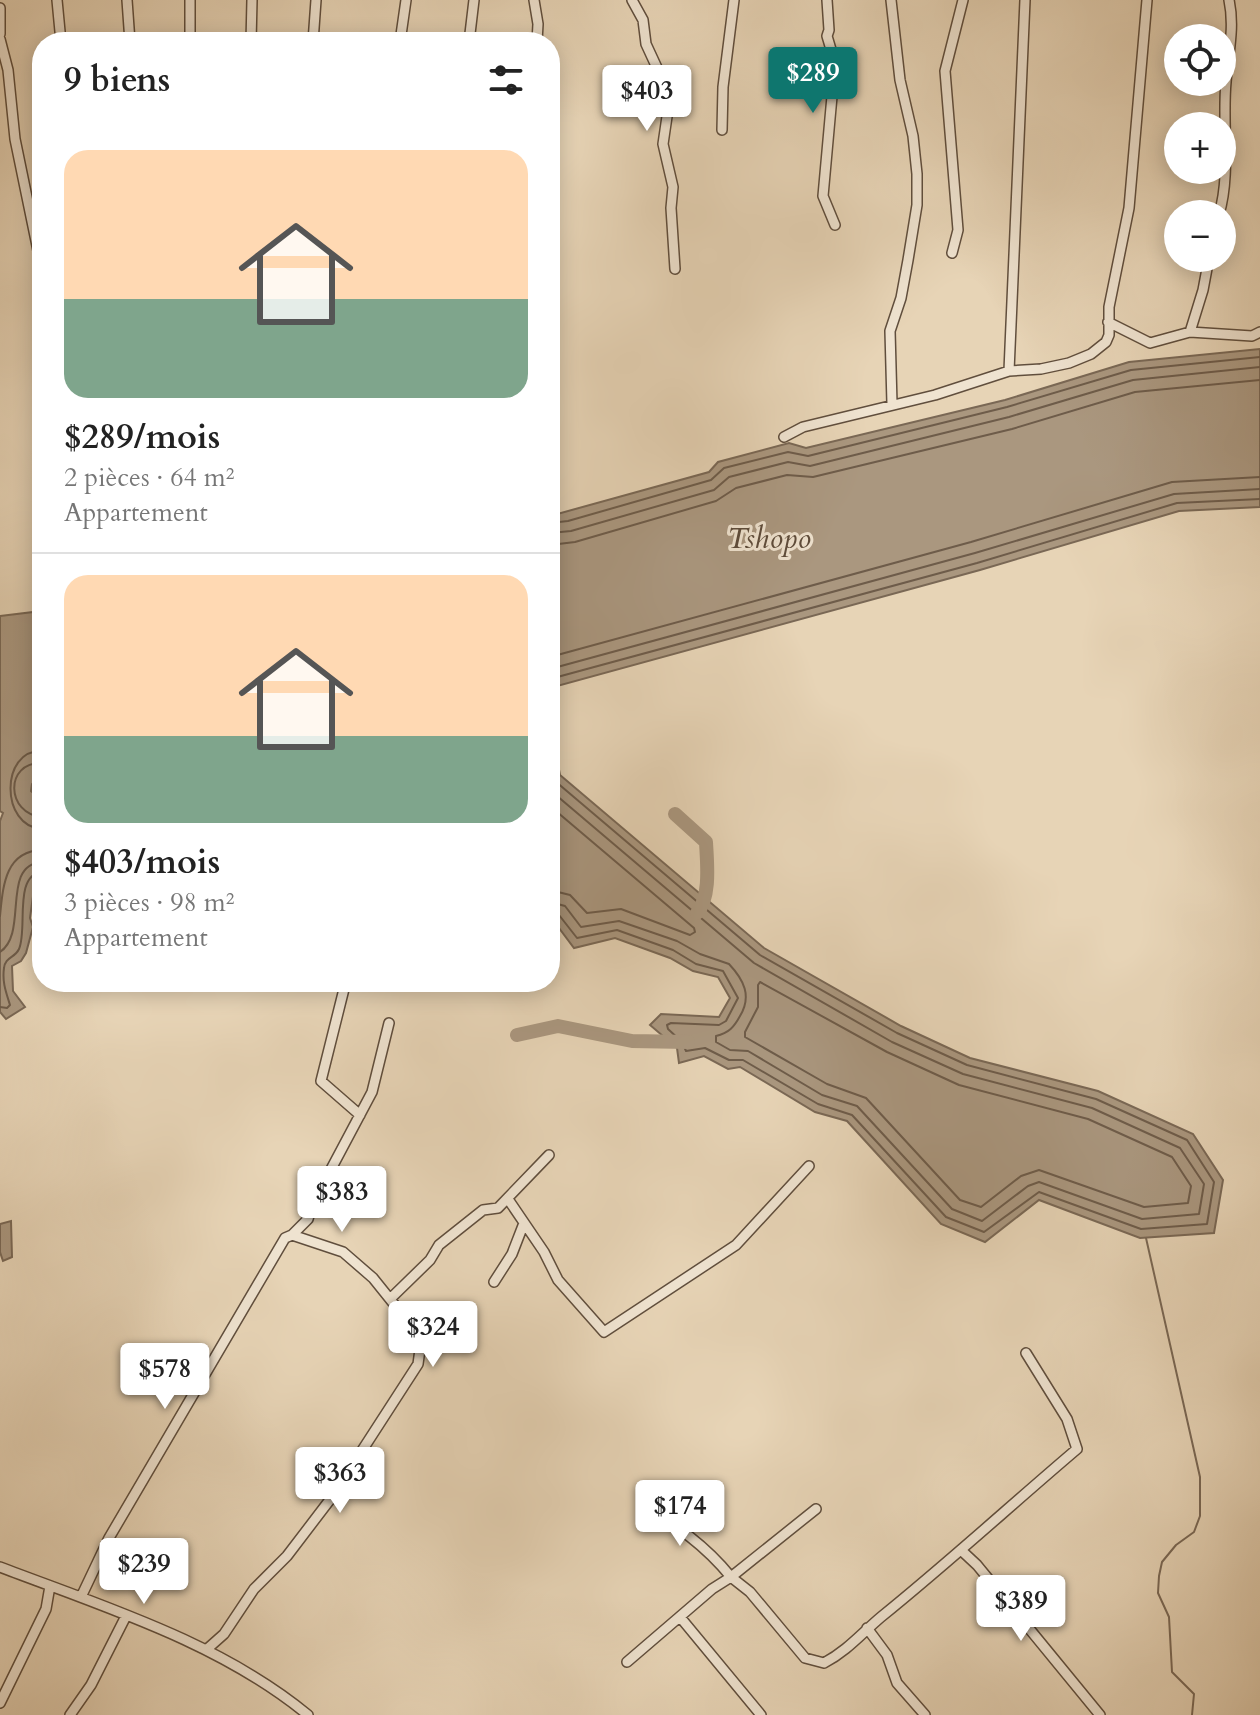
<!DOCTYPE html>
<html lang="fr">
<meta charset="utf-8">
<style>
:root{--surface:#fff;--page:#f6f6f6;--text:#222;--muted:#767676;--line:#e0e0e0;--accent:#0f766e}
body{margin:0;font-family:Cardo,serif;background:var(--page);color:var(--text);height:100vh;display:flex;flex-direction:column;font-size:30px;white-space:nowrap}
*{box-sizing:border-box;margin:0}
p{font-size:26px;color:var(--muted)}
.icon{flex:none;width:44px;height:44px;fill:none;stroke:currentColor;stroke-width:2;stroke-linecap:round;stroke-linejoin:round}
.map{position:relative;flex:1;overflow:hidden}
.panel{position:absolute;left:32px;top:32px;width:528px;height:960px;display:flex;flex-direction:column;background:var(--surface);border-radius:32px;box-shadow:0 4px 20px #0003}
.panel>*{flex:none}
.buttons{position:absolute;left:1164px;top:24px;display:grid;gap:16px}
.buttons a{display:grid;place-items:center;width:72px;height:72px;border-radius:50%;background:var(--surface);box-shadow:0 4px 20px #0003;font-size:40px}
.price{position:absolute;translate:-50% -68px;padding:0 18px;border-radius:8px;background:#fff;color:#222;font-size:26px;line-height:52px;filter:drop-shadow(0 2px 4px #0008)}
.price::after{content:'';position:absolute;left:50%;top:48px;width:24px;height:18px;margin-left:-12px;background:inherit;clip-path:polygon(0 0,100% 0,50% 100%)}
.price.active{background:var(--accent);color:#fff}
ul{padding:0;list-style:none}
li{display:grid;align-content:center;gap:16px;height:424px;padding:0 32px}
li+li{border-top:2px solid var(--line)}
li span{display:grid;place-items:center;height:248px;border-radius:24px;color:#555}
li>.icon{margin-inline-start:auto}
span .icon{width:144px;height:144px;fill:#fffc;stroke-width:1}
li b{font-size:34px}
h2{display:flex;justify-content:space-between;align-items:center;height:96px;padding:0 32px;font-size:34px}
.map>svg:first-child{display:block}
</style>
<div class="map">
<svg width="1260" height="1715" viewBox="0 0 1260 1715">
<rect width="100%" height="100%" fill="#e7d4b6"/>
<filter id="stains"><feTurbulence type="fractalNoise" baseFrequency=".0025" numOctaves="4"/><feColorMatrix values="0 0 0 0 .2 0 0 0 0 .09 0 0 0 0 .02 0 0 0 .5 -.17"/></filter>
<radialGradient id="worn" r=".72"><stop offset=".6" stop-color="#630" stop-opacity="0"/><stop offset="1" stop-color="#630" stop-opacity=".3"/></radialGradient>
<!-- water -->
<path fill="#aa977f" stroke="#7a6855" stroke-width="2" d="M1260,349V507L1179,511L980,570L550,688V516L709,472L718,462L789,443L806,448L1005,400L1129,362Z
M42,611V781H37L32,784L31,791L42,800V878L35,882L30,918L33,927L26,953L21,961L12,966L13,991L25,1007L6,1019L0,1012V821L3,813L0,811V616Z
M550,721L560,775L764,948L901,1026L970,1058L1098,1091L1193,1134L1223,1180L1214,1233L1140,1238L1039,1200L985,1242L941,1224L847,1121L815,1112L740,1067L728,1069L704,1056L679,1063L677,1048L650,1025L661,1014L719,1017L730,998L718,977L693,971L670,958L615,938L574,948L550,916Z
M11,1221L12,1257L3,1261L0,1252V1224Z"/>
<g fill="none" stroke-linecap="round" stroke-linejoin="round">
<!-- shore -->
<path stroke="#6e5c4a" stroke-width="2" d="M550,523L568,521L711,480L724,468L788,452L808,456L1007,407L1131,370L1260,357
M550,533L571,531L714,490L729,477L788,462L810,466L1009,417L1133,380L1260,367
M550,545L575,542L716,501L736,488L787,475L813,477L1012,429L1135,392L1260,380
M550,657L971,542L1172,482L1260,477
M550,669L975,553L1174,494L1260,489
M550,679L977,563L1177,503L1260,499
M42,751C0,749 0,827 42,829
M42,763C4,762 6,814 42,817
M550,765L555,781L760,955L897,1033L967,1065L1096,1099L1187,1140L1214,1182L1207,1224L1141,1229L1039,1192L984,1232L946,1217L852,1115L818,1104L743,1060H729L705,1048L686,1051L682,1042L668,1029L667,1025L671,1023L719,1025L726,1021L738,998L723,971L696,964L673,950L617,930L577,938L559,915L550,912
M550,790L754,963L892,1042L963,1074L1092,1108L1180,1148L1204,1184L1199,1214L1142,1219L1039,1182L1028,1186L982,1221L952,1209L857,1106L822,1095L748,1051L730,1050L716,1042V1036C729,1033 734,1027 740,1016C752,996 744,980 729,964L700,954L677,941L619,921L581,927L565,906L550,902
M550,806L694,928L695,932L690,935L621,909L587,913L570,895L550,890
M0,916C3,886 5,851 42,850
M0,952C29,933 0,865 42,862
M760,982L887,1052L959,1085L1088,1119L1172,1157L1191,1186L1188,1203L1144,1207L1039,1170L1021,1176L981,1207L960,1200L866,1098L827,1084L745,1037V1032L758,1007V985Z
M0,1007L7,1008L10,1005C6,992 2,982 4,968C5,957 15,958 19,949C28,929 13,875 42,872"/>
<!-- stream -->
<path stroke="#7a6855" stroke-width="2" d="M1146,1238L1200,1477V1516L1194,1532L1176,1545L1162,1562L1159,1576L1158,1593L1169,1617L1172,1672L1194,1694L1192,1715"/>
<!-- river -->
<path stroke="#aa977f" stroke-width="14" d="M675,814L706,842C707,863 711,897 697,913
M517,1035L558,1026L632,1041L688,1042"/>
<defs>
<path id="minor" d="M57,0L61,42
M127,0L130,42
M190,0V42
M534,0L538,24L537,42
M632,0L643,20L646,44L670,96L663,144L673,187L671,208L675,269
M827,0L829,30L827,36L835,63L823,196L835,225
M891,0L900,80L913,136L917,174V205L908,260L901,298L890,331L892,404
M0,8V34
M0,39L8,70L15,139L42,270
M251,42L252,0
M313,42L316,0
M400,42L406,0
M469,42L474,0
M722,130L723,87L734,0
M1219,214C1231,175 1222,123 1226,82C1228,54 1235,28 1229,0
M952,253L958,230L945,71L963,0
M1108,322L1150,343L1190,332L1252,336L1260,332
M1190,332L1203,290L1209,258
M1009,371L1025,0
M784,437L803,427L935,395L1009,371L1041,369L1069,363L1091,354L1106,342L1109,335V307L1129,208L1147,0
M344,989L321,1081L360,1115
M508,1199L544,1252L558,1280L604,1332L736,1245L809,1166
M292,1235L308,1219L312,1205L372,1092L389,1023
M494,1282L512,1254L524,1223
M390,1299L430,1260L439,1245L483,1210L498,1208L549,1155
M642,1505C676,1525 705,1545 731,1577L816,1509
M962,1551L977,1565L1100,1715
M0,1567C105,1607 221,1643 308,1715
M81,1597L109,1538L285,1238L292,1235L343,1252L373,1278L414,1329L421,1342L418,1364L332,1497L287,1556L254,1589L224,1634L206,1650
M680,1617L761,1715
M867,1628L887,1655L897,1683L925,1715
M627,1662L712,1589L731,1577L750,1592L805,1658L824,1663C847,1651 862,1633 881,1617C948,1563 1011,1505 1077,1449L1067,1419L1026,1353
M0,1703L46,1609L50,1586
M70,1715L91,1685L126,1616"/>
</defs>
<!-- minor casing -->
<use href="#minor" stroke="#604e3d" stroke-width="12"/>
<!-- minor -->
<use href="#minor" stroke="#efe3d0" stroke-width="9"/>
</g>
<g text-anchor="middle" stroke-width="6" stroke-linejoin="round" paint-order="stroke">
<!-- water labels -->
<g font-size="30" font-style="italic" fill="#5d4b3a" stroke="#efe3d0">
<text x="769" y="548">Tshopo</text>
</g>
</g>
<rect width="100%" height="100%" filter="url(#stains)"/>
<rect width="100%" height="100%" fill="url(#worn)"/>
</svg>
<div class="buttons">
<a><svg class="icon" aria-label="locate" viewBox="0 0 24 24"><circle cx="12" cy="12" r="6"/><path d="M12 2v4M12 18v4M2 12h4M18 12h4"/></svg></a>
<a>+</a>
<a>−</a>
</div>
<b class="price active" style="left:813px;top:115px">$289</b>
<b class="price" style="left:647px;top:133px">$403</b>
<b class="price" style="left:342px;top:1234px">$383</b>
<b class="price" style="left:433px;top:1369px">$324</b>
<b class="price" style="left:165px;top:1411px">$578</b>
<b class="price" style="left:340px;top:1515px">$363</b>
<b class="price" style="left:680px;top:1548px">$174</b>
<b class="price" style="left:144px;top:1606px">$239</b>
<b class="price" style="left:1021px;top:1643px">$389</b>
<section class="panel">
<h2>9 biens<svg class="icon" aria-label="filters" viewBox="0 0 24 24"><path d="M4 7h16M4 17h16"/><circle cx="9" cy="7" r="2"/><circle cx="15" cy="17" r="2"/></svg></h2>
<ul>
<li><span style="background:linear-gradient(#ffd9b3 60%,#7fa58c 0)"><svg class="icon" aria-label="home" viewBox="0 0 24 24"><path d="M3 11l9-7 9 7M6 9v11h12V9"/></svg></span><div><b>$289/mois</b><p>2 pièces · 64 m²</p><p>Appartement</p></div></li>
<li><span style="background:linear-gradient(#ffd9b3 65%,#7fa58c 0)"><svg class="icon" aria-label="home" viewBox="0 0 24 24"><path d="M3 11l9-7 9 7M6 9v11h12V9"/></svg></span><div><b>$403/mois</b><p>3 pièces · 98 m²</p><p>Appartement</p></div></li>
</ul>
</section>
</div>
